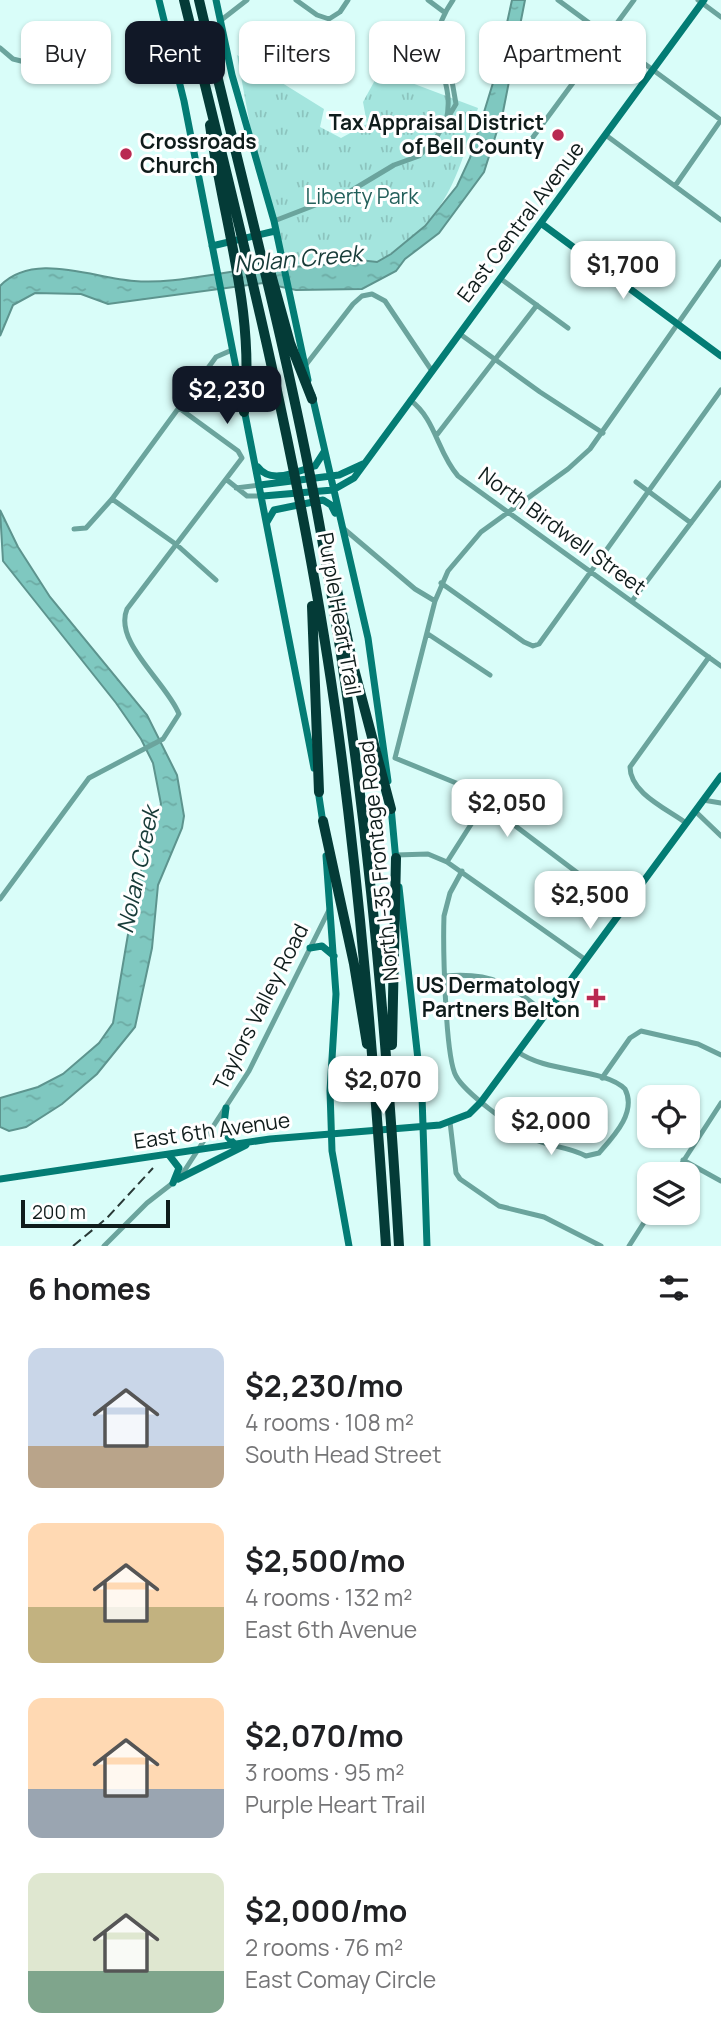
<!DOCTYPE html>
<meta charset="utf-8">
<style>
:root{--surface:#fff;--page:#f2f2f2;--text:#202124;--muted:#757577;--accent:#111827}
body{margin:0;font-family:Manrope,sans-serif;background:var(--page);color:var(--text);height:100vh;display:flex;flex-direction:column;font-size:26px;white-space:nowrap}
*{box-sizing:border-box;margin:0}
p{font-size:23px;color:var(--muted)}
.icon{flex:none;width:38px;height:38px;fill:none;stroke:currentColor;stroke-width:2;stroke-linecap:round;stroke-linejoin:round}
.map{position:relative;height:1246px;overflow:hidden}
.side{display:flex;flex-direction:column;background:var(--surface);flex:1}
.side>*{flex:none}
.guide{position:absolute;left:21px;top:21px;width:679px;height:63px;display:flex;gap:14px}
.fabs{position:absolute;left:637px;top:1085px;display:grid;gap:14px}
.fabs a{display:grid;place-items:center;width:63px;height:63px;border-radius:14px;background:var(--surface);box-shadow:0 2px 5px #0004;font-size:35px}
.scale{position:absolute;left:21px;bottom:18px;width:149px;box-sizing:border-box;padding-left:7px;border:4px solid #0f1c1b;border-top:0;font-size:19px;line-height:24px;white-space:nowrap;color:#0f1c1b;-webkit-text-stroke:5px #fff;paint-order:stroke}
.price{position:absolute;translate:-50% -60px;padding:0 16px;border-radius:14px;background:#fff;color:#222;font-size:23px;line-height:46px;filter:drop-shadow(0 2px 4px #0008)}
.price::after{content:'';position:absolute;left:50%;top:42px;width:21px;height:16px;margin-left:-10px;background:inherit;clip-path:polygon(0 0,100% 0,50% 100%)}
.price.selected{background:var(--accent);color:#fff}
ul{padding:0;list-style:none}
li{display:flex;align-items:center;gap:21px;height:175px;padding:0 28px}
li span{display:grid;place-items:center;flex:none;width:196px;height:140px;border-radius:14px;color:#555}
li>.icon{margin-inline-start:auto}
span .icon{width:84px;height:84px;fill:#fffc;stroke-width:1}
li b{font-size:30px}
h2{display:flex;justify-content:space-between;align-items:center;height:84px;padding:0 28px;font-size:30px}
.pill{padding:0 24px;border-radius:14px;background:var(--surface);box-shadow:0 2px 5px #0004;font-size:24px;line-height:63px}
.pill.selected{background:var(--accent);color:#fff}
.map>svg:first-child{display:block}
</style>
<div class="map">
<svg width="721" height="1246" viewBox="0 0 721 1246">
<defs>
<pattern id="park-tufts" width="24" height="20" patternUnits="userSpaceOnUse" patternTransform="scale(1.75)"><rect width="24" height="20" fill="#a4e5de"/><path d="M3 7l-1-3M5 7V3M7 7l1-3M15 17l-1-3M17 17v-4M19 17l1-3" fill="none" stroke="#8cc4be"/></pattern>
<pattern id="water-ripples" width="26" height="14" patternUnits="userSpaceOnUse" patternTransform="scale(1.75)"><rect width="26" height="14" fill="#7fc8c0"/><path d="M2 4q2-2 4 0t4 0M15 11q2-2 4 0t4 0" fill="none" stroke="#6daba4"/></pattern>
</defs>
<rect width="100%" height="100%" fill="#d9fdf9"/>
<!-- park -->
<path fill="url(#park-tufts)" d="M237,55L324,109L320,127L341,138L367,124L363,102L380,71L478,108C457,181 446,221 377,262L359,260L282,265L274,221L262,190Z"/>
<!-- water -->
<path fill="url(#water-ripples)" stroke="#5d948e" stroke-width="2" d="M512,0H525L503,112L484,172L439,233L405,259L396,271L362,289L296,290L263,283L108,304L81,294L35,293L13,305L0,336V286C33,251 93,278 134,281C172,284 209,274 246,270C283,266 322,268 359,260L377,262L391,254L425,226L457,186L470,158L496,73Z
M0,510L18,547L50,597L147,715L177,775L184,816L182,828L158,885L152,948L135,1027L97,1074L62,1104L26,1127L9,1131L0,1127V1098L38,1087L63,1074L99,1043L113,1023L136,887L161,804L153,763L141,739L116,703L3,561Z"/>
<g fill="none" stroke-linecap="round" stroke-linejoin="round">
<!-- street -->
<path stroke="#6ba49d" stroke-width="5" d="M296,0L317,15L329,19L340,12L348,0
M428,0L444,12
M558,0L721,120
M698,0L721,17
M220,21L247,0
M392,36L422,57L437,56
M0,48L13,59L25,62
M446,121C458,74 416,52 453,0
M607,136L721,220
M525,148L634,0
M675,186L721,120
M274,221L349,192L394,165L419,156L436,138L456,104L452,81L440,64
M501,279L568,328
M460,334L540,392L603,433
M305,366L353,304L362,296L372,294L385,301L432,371
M410,400C436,419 437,452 458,476L721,666
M436,436L537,305
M227,480L247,496H263
M636,482L691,523
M236,488L260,485
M112,499L177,545L216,580
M343,528L415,589L435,601
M74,529L86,528L112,499L216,357L232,350
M441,583L524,642L533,646L539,644L721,390
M632,601L721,483
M428,634L490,675
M395,758L435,601L448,571L481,532L568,469L590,449L721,262
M395,758L461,785L624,908
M703,800L721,803
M695,811L721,836
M686,823C667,809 630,793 630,767L709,657
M396,855L428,854L447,862L586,960
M447,862L484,804
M462,871L450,893L444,916C443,944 445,1057 456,1076C465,1093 512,1127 530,1137C547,1147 568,1146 586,1156L599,1153C614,1136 637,1112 625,1089C604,1068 547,1073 518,1052
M0,899L89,778L163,739L179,714C167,683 113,642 127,609L242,458L238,451L179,408
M446,976C493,972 511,985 546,1014
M602,1078L630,1038L641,1031L698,1044L721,1055
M450,1122L456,1173L460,1179L499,1206L544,1217L601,1246
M683,1160L721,1181
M675,1174L721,1103
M181,1176L249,1071L329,910
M104,1246L147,1203L174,1182
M629,1246L650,1213"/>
<!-- secondary -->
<path stroke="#037c74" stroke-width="7" d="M159,0L184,101L314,768
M216,0L232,75L274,221L308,380
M542,224L721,356
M212,246L275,231
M312,395L368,638L388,781
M258,467C271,485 297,471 315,466L324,452
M260,485L339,475L363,464
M263,496L333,490L354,478L704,0
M267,522L274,510L323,500L331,505L335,513
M318,790L323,823
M391,807L396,861
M326,856L336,994L330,1091L332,1151L349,1246
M399,887L422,1096L427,1246
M310,948L322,946L334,956
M226,1108C224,1123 221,1134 235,1144
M169,1155L179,1168L173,1183
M0,1179L270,1139L440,1125L469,1114L481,1102L721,776
M178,1179L246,1145"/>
<!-- highway -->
<path stroke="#043b37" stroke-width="10" d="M184,0C242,234 301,469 335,708C360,887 374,1066 386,1246
M199,0C241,179 290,358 322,539C364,773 385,1009 399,1246
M210,125C223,221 256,313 244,412
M269,267L290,343L312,399
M336,585L353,665L391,809
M312,606L319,792
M323,821L354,964L367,1044
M392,1045L396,858"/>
<!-- rail -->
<path stroke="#293937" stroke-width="2" stroke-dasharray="10 5" stroke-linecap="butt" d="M73,1246L107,1218L153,1168"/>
</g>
<!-- markers -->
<g fill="#b92951" stroke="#fff" stroke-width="2.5">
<circle cx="558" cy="135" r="7"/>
<circle cx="126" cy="154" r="7"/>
<path d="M592.5 987.5h7v7h7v7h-7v7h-7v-7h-7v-7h7z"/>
</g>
<g text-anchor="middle" stroke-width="6" stroke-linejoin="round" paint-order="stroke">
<!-- poi labels -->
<g font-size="21" font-weight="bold" fill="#0f1c1b" stroke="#fff" text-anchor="end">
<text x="544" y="130">Tax Appraisal District<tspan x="544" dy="24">of Bell County</tspan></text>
<text x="140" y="149" text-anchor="start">Crossroads<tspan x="140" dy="24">Church</tspan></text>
<text x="580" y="993">US Dermatology<tspan x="580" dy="24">Partners Belton</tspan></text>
</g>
<!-- park labels -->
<g font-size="21" fill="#225f5a" stroke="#fff">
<text x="362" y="204">Liberty Park</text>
</g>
<!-- street labels -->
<g font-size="21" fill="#0f1c1b" stroke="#fff">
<text transform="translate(521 222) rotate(-53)" y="7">East Central Avenue</text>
<text transform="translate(562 531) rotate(36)" y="7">North Birdwell Street</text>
<text transform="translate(339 614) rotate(80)" y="7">Purple Heart Trail</text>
<text transform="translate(379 861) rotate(-96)" y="7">North I-35 Frontage Road</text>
<text transform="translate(261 1007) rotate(-63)" y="7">Taylors Valley Road</text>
<text transform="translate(212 1131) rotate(-8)" y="7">East 6th Avenue</text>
</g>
<!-- water labels -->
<g font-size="23" font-style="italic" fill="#173b38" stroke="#fff">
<text transform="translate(298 259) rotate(-5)" y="8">Nolan Creek</text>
<text transform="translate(138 870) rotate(-78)" y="8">Nolan Creek</text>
</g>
</g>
</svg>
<div class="fabs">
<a><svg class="icon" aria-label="locate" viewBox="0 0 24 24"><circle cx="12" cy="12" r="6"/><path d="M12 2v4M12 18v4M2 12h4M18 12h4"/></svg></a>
<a><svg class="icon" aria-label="layers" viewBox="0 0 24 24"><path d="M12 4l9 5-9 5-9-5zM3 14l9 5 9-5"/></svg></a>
</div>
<div class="scale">200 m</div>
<b class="price" style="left:623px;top:301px">$1,700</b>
<b class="price selected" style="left:227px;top:426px">$2,230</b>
<b class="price" style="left:507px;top:839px">$2,050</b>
<b class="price" style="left:590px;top:931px">$2,500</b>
<b class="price" style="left:383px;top:1116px">$2,070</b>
<b class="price" style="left:551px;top:1157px">$2,000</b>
<div class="guide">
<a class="pill">Buy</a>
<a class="pill selected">Rent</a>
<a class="pill">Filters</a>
<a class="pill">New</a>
<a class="pill">Apartment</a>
</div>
</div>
<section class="side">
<h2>6 homes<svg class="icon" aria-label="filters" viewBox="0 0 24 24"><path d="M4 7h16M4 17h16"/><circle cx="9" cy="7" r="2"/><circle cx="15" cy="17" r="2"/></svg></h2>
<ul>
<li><span style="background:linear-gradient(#c9d6e8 70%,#b9a48a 0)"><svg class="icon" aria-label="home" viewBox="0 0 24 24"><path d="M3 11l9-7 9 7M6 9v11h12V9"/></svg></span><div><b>$2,230/mo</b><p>4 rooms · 108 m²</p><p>South Head Street</p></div></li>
<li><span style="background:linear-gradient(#ffd9b3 60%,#c2b280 0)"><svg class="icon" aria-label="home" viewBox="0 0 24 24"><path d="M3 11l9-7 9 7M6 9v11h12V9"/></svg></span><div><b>$2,500/mo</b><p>4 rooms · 132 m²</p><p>East 6th Avenue</p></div></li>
<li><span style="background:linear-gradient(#ffd9b3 65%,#9aa5b1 0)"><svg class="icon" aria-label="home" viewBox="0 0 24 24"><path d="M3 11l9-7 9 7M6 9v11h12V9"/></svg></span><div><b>$2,070/mo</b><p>3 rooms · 95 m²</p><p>Purple Heart Trail</p></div></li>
<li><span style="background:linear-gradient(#dfe7d0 70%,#7fa58c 0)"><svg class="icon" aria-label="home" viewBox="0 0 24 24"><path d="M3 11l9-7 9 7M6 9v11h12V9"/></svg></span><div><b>$2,000/mo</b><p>2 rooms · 76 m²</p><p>East Comay Circle</p></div></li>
</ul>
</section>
